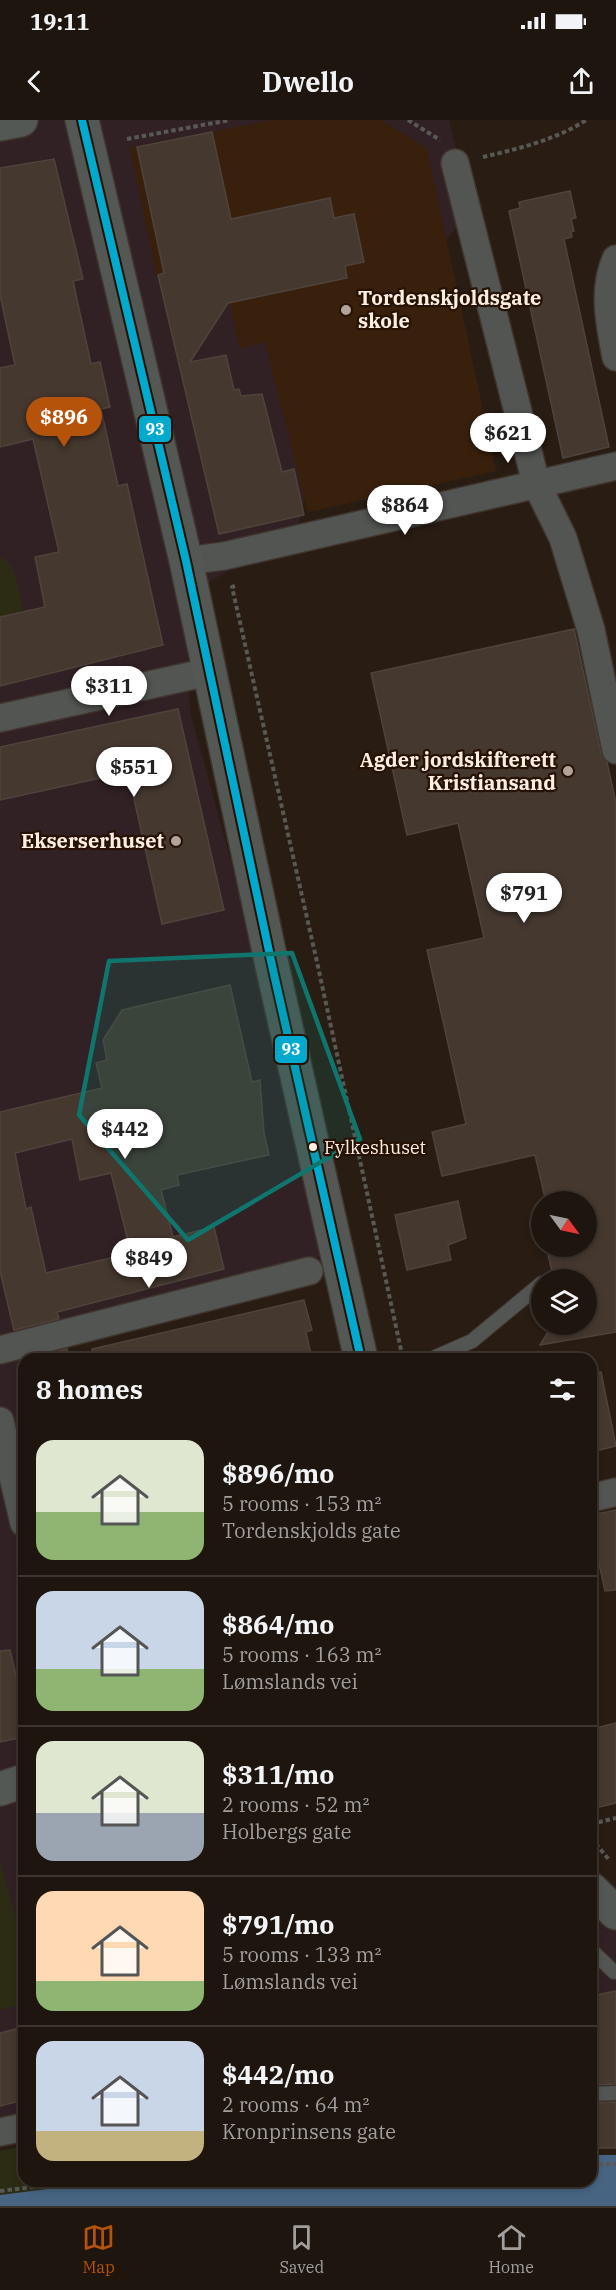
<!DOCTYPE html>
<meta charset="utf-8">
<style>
:root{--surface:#1e150e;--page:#2b221c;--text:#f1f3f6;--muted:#a19f9e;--line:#3c342e;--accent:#b45309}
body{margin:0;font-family:"IBM Plex Serif",serif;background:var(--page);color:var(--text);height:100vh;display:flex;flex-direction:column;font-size:22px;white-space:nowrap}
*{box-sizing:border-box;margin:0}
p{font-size:20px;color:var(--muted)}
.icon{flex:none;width:33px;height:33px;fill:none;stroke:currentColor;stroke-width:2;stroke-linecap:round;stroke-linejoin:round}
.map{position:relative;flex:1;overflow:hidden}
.details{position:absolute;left:18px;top:1233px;width:579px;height:834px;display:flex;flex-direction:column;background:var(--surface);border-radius:18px;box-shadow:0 3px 9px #0003,0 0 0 2px var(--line)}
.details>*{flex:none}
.needle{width:39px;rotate:123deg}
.buttons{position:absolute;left:531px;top:1071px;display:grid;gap:12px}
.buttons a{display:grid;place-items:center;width:66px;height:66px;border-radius:50%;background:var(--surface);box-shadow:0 3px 9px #0003,0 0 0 2px var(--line);font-size:30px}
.price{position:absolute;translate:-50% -51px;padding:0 14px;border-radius:21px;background:#fff;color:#222;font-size:20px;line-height:39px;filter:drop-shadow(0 2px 3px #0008)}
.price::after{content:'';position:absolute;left:50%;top:36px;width:18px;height:14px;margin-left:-9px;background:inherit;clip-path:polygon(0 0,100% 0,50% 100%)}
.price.active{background:var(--accent);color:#fff}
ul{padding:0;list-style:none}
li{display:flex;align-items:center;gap:18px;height:150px;padding:0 18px}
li+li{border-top:2px solid var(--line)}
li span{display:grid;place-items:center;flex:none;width:168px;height:120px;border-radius:18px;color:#555}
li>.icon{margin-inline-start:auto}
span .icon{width:72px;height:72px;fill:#fffc;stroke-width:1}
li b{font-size:26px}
h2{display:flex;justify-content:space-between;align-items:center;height:72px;padding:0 18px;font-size:26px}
.status{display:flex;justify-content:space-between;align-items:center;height:42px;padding:0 30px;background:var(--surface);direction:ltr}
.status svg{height:16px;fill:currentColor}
header{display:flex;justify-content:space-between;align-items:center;height:78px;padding:0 18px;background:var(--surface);font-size:27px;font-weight:700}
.tabs{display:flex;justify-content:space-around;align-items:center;height:84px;border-top:2px solid var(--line);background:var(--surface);font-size:16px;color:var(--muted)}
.tabs a{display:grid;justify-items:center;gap:3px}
.tabs .active{color:var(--accent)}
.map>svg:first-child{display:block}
</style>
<div class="status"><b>19:11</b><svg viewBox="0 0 49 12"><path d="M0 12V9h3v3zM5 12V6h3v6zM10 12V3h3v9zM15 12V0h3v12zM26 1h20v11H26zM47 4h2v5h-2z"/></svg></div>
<header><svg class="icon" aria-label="back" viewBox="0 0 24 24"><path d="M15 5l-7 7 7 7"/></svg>Dwello<svg class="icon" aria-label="share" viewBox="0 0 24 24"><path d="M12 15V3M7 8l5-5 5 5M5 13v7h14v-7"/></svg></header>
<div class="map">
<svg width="616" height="2086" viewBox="0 0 616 2086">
<rect width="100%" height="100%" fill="#281c13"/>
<!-- commercial -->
<path fill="#322124" d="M0,0H449L471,90L378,200L347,222L296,413L184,476L190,591L289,954L327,1133L216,1186L34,1227V1239H24V2021L0,2026Z
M591,1764L616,1793V2006L591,2005Z"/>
<!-- built -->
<path fill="#39200c" d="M274,0H381L427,28L496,351L308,392L265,222L240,228L221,144L157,158L130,27Z"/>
<!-- green -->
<path fill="#2c2c14" d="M0,437C19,444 20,480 25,498L0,504Z
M0,1740L24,1827V1884L0,1890Z
M24,2026V2061H120L0,2077V2031Z"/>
<!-- water -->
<path fill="#476482" d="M591,2035H616V2086H0V2075L111,2061H591Z"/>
<!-- building -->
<path fill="#45382f" stroke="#4e443c" stroke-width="1.5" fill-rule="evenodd" d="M212,12L231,99L330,78L334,98L354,94L364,142L345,146L347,158L228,183L190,242L226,235L234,270L239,269L241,276L262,274L282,352L294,349L304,395L219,414L158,155L164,153L137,27Z
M54,39L83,159L73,161L91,244L100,242L110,287L101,289L118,366L127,364L163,525L0,566V497L45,487L35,437L59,432L33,319L0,327V248L15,245L0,175V48Z
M570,71L576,98L571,99L574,111L571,112L572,117L564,119L609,327L563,338L509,91L520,88L519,82Z
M574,509L601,633L607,642L616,683V1212L540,1225L553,1204H586V1160H554L546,1126H586V1082H546L535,1035L442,1056L432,1012L466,1004L427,830L484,818L458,703L407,715L371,553Z
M178,589L224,790L162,804L128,652L0,680V627Z
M230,865L252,962L260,960L264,1013L269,1035L177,1055L179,1065L161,1070L173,1117L214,1107L224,1149L57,1192L59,1199L14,1210L0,1151V992L102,968L96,943L107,940L103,920L122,890ZM72,1019L80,1060L111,1053L130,1129H127L128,1134L46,1153L31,1087L26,1089L15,1033Z
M458,1081L466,1118L448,1125L451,1140L407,1150L395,1095Z
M304,1180L312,1210L306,1212L312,1239H93L92,1229Z
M67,1229L69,1239H28Z
M601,1252L616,1326L591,1332V1254Z
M616,1390V1470L605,1471L591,1407V1395Z
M10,1530L24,1590V1617L0,1622V1531Z
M616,1603V1683L595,1688L591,1672V1609Z
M616,1871V1964L591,1965V1876Z
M24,1907V1980L0,1986V1913Z
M616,1982V2028H591V1983Z"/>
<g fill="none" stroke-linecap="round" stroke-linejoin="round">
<defs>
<path id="lane" d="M431,1239L472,1221L542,1163
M591,1830L614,1852
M591,1974L616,1973"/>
<path id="street" d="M455,43L536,363L563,418L591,510L616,630
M616,139C602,170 610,205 616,237
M186,441L224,436L616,346
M0,598L208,552
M0,1230L309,1151
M0,1301L24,1403
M591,1378L616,1372
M0,2012L24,2007"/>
<path id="secondary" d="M82,0L186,441L273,850L361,1239
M0,4L21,0
M0,1669L24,1661
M591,1769L616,1793"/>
</defs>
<!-- lane casing -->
<use href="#lane" stroke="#40362e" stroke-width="16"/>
<!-- street casing -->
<use href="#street" stroke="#40362e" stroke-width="30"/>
<!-- secondary casing -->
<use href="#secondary" stroke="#40362e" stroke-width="36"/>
<!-- path -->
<path stroke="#585854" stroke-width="4" stroke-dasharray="4.5 3" stroke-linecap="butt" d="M408,0L440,20
M127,19L230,0
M483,37C517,29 556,20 586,0
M235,466L232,467L317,842L403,1239
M591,1704L616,1698
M591,1718L610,1741
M591,2045L616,2044
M0,2071L84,2061"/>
<!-- lane -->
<use href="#lane" stroke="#535553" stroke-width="14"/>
<!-- street -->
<use href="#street" stroke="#535553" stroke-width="27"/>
<!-- secondary -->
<use href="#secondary" stroke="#535854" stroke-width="33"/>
<defs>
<path id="bus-1" d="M82,0L186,441L273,850L361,1239"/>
</defs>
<!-- bus-1 casing -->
<use href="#bus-1" stroke="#261103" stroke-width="12"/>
<!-- bus-1 -->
<use href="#bus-1" stroke="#00a9ce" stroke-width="8"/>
</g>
<!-- marked area -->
<path fill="#0f766e" fill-opacity="0.2" stroke="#0f766e" stroke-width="4.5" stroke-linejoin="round" d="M292,833L360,1019L188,1120L79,995L109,841Z"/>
<!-- markers -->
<g fill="#b2a49b" stroke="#261103" stroke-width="2">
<circle cx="346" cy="190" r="6"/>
<circle cx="568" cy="651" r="6"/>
<circle cx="176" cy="721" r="6"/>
</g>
<circle fill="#fdeee4" stroke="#261103" stroke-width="2" cx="313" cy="1027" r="5"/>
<g text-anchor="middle" stroke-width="4.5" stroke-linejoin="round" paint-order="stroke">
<!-- bus labels -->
<g font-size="18" fill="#fdeee4" stroke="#261103" text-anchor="start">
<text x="324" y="1034">Fylkeshuset</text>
</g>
<!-- poi labels -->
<g font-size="20" font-weight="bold" fill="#fdeee4" stroke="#261103" text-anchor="end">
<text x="358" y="185" text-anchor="start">Tordenskjoldsgate<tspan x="358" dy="23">skole</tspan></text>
<text x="556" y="647">Agder jordskifterett<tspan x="556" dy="23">Kristiansand</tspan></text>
<text x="164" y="728">Ekserserhuset</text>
</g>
</g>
<g stroke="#261103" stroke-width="2">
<rect x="138" y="295" width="34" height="28" rx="6" fill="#00a9ce"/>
<rect x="274" y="915" width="34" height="29" rx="6" fill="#00a9ce"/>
</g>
<g font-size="16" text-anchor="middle" font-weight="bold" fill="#fff">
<text x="155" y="315">93</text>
<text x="291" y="935">93</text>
</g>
</svg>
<div class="buttons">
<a><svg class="needle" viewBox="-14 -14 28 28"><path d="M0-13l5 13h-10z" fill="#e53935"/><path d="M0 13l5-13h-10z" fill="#a19f9e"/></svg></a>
<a><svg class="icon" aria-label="layers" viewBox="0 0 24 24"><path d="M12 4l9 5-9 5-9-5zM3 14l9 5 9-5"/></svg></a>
</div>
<b class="price active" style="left:64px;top:328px">$896</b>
<b class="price" style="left:508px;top:344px">$621</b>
<b class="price" style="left:405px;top:416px">$864</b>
<b class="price" style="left:109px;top:597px">$311</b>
<b class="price" style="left:134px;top:678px">$551</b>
<b class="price" style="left:524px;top:804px">$791</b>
<b class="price" style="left:125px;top:1040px">$442</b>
<b class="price" style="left:149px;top:1169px">$849</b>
<section class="details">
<h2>8 homes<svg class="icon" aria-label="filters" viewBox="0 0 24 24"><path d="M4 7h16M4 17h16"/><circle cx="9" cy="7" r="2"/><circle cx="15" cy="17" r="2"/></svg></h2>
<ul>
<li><span style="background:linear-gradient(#dfe7d0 60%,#8fb573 0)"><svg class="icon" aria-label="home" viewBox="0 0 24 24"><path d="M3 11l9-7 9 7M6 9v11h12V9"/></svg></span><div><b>$896/mo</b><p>5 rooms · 153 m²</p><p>Tordenskjolds gate</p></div></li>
<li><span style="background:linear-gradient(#c9d6e8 65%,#8fb573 0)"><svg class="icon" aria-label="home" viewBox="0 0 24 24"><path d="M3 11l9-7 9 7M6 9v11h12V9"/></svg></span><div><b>$864/mo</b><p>5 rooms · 163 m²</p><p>Lømslands vei</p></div></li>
<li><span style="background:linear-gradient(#dfe7d0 60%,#9aa5b1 0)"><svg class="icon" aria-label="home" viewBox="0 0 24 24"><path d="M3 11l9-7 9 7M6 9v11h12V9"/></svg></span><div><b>$311/mo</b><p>2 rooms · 52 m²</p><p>Holbergs gate</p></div></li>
<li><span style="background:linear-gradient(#ffd9b3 75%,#8fb573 0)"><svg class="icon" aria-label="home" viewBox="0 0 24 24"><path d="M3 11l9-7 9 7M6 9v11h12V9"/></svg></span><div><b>$791/mo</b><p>5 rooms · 133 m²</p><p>Lømslands vei</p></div></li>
<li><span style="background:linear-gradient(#c9d6e8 75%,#c2b280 0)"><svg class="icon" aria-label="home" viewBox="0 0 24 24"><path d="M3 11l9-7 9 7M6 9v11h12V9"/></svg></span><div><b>$442/mo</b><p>2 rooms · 64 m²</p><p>Kronprinsens gate</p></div></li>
</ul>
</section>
</div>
<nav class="tabs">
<a class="active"><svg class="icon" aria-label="map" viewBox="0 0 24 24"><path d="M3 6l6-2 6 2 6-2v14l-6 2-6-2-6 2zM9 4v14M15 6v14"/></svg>Map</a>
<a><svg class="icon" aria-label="saved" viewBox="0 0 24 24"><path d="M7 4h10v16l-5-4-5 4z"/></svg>Saved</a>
<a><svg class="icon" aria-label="home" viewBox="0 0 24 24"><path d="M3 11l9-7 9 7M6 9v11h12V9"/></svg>Home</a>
</nav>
